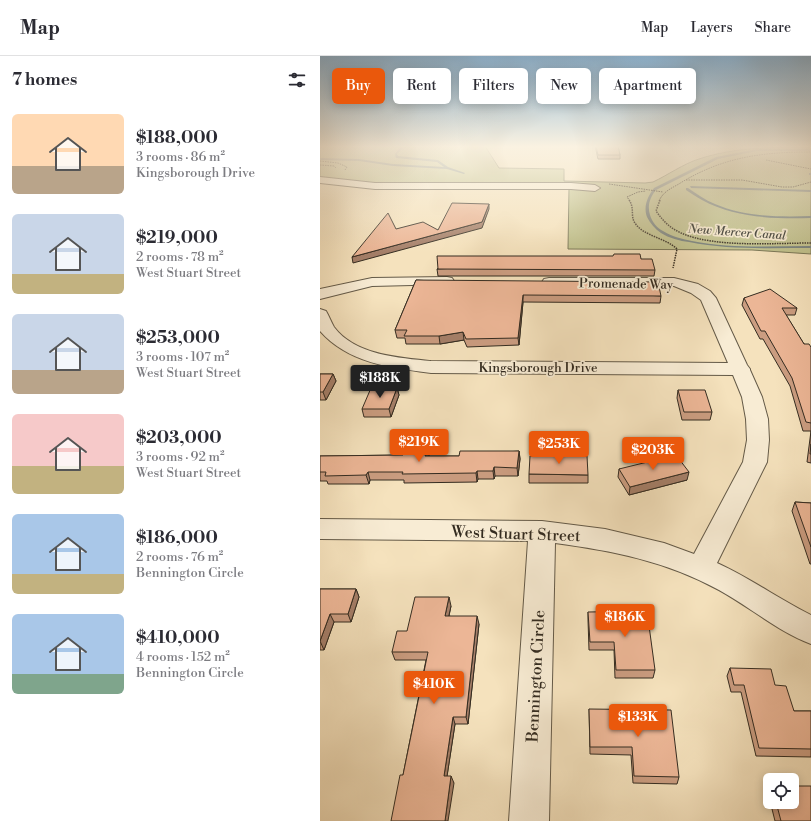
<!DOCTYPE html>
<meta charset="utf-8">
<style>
:root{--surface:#fff;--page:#f7f7f7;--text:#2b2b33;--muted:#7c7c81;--line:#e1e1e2;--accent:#ea580c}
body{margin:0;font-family:"Libre Bodoni",serif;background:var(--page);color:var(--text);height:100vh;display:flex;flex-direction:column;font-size:15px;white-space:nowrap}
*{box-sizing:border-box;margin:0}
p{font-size:13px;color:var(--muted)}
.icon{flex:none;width:22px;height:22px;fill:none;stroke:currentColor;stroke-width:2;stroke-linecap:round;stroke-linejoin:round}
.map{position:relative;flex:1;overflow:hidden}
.drawer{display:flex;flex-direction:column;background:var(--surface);width:320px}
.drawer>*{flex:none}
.banner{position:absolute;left:12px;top:12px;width:380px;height:36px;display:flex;gap:8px}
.controls{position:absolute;left:443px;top:717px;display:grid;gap:8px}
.controls a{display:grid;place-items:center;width:36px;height:36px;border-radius:6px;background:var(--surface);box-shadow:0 2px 10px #0003;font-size:20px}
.price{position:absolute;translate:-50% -34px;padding:0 9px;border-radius:4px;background:var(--accent);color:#fff;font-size:13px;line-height:26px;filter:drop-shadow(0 1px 2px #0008)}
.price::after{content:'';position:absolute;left:50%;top:24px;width:12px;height:9px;margin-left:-6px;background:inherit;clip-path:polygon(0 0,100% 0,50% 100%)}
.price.selected{background:#222;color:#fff}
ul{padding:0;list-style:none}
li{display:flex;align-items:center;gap:12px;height:100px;padding:0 12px}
li span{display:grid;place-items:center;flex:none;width:112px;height:80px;border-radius:6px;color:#555}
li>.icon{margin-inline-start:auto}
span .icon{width:48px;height:48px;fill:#fffc;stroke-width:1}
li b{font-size:17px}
h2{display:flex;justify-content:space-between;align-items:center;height:48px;padding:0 12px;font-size:17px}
.chip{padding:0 14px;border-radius:6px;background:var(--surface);box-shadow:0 2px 10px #0003;font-size:14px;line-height:36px}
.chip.selected{background:var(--accent);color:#fff}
header{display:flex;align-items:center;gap:24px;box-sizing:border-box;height:56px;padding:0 20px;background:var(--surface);border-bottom:1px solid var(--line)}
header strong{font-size:19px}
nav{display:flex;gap:22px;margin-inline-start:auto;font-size:14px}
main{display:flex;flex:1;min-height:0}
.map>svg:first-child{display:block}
</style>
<header>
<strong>Map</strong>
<nav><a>Map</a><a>Layers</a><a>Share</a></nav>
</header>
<main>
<section class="drawer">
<h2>7 homes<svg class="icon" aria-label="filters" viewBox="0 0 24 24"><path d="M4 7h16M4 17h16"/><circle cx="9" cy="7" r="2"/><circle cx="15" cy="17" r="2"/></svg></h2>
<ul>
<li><span style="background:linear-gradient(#ffd9b3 65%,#b9a48a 0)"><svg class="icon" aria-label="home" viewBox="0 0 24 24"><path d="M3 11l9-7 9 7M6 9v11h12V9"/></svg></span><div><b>$188,000</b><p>3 rooms · 86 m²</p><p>Kingsborough Drive</p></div></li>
<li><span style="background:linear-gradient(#c9d6e8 75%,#c2b280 0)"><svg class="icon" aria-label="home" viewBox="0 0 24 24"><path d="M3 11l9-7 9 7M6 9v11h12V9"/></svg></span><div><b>$219,000</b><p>2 rooms · 78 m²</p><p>West Stuart Street</p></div></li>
<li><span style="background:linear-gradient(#c9d6e8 70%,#b9a48a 0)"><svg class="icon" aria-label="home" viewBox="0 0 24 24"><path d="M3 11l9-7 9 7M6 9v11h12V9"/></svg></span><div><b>$253,000</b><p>3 rooms · 107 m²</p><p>West Stuart Street</p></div></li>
<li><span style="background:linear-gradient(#f6c9c9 65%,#c2b280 0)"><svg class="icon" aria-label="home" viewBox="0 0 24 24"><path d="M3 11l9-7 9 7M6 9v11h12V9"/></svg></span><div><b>$203,000</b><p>3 rooms · 92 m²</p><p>West Stuart Street</p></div></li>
<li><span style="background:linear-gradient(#a9c7e8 75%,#c2b280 0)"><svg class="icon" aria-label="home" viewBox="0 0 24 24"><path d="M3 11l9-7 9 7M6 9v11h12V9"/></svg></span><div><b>$186,000</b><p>2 rooms · 76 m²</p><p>Bennington Circle</p></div></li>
<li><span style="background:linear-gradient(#a9c7e8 75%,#7fa58c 0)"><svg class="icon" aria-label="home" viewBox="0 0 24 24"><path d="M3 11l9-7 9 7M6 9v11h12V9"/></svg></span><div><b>$410,000</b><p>4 rooms · 152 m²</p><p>Bennington Circle</p></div></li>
</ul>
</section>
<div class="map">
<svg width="491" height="765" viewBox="0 0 491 765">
<rect width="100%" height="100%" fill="#f5e2bd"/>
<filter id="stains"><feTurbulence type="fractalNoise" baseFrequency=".005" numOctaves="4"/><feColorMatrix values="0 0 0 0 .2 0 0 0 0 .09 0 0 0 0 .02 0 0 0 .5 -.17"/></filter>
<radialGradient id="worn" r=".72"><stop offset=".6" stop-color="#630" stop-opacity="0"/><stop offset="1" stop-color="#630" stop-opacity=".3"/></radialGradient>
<!-- green -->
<path fill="#c1c28d" stroke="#7a7757" d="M0,90H165L179,112L244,113V125L325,127L333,126C348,119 363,108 379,103C415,91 454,91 491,92V198L432,194L248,193L249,132L46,128L0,122Z"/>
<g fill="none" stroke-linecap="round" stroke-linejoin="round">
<!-- stream -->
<path fill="#76817f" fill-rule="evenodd" d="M69,90L83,92L77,98L78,100L118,104L128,111L145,117L144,118L127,113L73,110L39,105L0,104V102L39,103L73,108L124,111L117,106L76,102L75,98L80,92Z
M437,93H491V95H437L398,103L336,134C330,141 327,150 330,159C332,166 337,172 343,175C352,181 363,183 372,185C411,193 452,190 491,190V192C451,192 409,194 369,186C360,185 349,182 341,177C335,173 330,167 327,161C323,150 328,140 334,132L396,101Z
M489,117H491V119H489Z
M370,130L491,134V136L371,132Z
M366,132H368C377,138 385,144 395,148C425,161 459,161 491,160V162C454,163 415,162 382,144C376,141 371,137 366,134Z"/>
<defs>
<path id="minor" d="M0,121L55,127H251L275,129L280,132L275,135L251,133H55L0,127Z
M127,221L132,222L134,225L132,228L52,230L0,243V233L52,222Z
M229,222H354L378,228L390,235L396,242L427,309L430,313V314L442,341L448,363L449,384L447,406L397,507C430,522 459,543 491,559V588C457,575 430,551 399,534C345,505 294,495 235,487L229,765H189L208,485L0,483V463L222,465L285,473L344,487L374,498L423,406L427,384L426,363L422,341L413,319L111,317C71,312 28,307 0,275V253L6,255C9,260 11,266 14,271C35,299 79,302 111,305L408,307L381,244L371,237L354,230H229L224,229L222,226L224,223Z"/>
</defs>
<!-- minor casing -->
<use href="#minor" stroke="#645a48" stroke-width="2"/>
<!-- path-far1 -->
<path stroke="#342c21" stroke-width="1" stroke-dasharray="1.5 1" stroke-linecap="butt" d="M455,90L462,95
M446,104L491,113
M0,105L18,107L27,111L25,114
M0,109L14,110L16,112
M366,124H422L462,131H473L491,126
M289,128L343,136
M310,145L307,141L318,136L326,135
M339,145C344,134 353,132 362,126C404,101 442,96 491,96"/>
<!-- path -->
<path stroke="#342c21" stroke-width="1.5" stroke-dasharray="1.5 1" stroke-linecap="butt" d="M309,144C315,152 310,160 315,167C323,180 346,182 357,193L353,212
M340,144L336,155C343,165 350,172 361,177C395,192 454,187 491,187"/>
<!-- minor -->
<use href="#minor" fill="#f8ecd4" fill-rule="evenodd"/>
</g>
<!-- wall -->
<path fill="#cb9d81" stroke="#342c21" d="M275,90H298L300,99V103H278Z
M321,203L335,214L334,220H118L117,213Z
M96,224L341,240L340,247L203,246L199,289L147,291L144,284L120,288H86L85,282H77L75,274Z
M424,242L477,252L475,259H466L484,288L491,291V407L487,406L491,375H483L470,330L443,283H440L422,249Z
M0,318H13L16,325L6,344H0Z
M77,332L79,339L71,361H44L42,353Z
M358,334L392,356L390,364H362L357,342Z
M108,392L109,400H139L199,395L200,403L198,420H175L174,423H158L157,426L84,427V424H50L49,428H8L7,425H0V400L83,399Z
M299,413L367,424L309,439L298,421Z
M209,418L268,419V427H209Z
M475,446L491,447V508H490L472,455Z
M0,533H36L39,541L31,566H14L4,594H0Z
M131,550L129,560L159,568L148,668H135L127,720L134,727L83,719L106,604H75L72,596L87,575Z
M268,556L335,614L333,622H295L294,594H269L268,564Z
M410,612L455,629L474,655H491V701L436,700L421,636H411L407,620Z
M269,653L359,721L357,728L313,727L311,699L270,698Z
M450,733V746H472L491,765H455L448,737Z"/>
<!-- shaded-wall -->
<path fill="#a57f69" stroke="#342c21" d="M169,148V153L162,172L33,207L32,201L162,166Z
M203,239V246L199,289L198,282Z
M143,276L144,284L120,288L119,280Z
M13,318L16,325L6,344L3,336Z
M77,332L79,339L71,361L69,353Z
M108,392L109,400H105Z
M199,395L200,403L198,420L197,412Z
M174,411L175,420L174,423L173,415Z
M157,415L158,423L157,426L156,417Z
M48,416L50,424L49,428L46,419Z
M369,416L367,424L309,439L310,431Z
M36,533L39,541L31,566L28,558Z
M129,541L131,550L127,568L125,560Z
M10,558L14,566L4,594L0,585Z
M157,560L159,568L148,668L146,661Z
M133,661L135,668L126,727L124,720Z
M131,720L134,727L128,765H125Z"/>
<!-- building -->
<path fill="#ecb696" stroke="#342c21" d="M276,90H298L300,99H278Z
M132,147L169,148L162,166L32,201L68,157L76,173L103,166L118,174Z
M294,198H320L321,203H332L335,214L117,213H118L117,200H293Z
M96,224L338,226L341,240L203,239L198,282L146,283L143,276L119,280H84L87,274H75Z
M450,233L477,252H462L484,288H489L491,291V367L486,366L472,322L445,275H441L424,242Z
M0,318H13L3,336H0Z
M51,332H77L69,353H42Z
M358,334H385L392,356H364Z
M491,388V398H490Z
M85,392H108L105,400H139L140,395H199L197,412L174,411L173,415H157L156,417L82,418L83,416H48L46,419L5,420L6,416H0V400L83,399Z
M356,399L369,416L310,431L299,413Z
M210,400H267L268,419L209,418Z
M475,446L491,447V491Z
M0,533H36L28,558H10L0,585Z
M95,541H129L125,560H157L146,661H133L124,720H131L125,765H71L80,719H83L108,596H72L77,575H87Z
M327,555L335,614H296L294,586H270L268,556Z
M410,612L451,613L455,629L466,630L474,655H491V693L439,692L424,629H414Z
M269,653L351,654L359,721L314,720L312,691H270Z
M472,730H491V765H461L456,746H472Z"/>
<!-- sky -->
<linearGradient id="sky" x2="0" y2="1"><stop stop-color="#8cb6d7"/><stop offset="0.46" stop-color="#faf2e1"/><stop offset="1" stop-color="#faf2e1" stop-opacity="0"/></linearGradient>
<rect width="491" height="197" fill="url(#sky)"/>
<g text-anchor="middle" stroke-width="3.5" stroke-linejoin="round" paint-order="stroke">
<!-- far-water labels -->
<g font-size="12" font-style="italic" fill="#505048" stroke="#f8ecd4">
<text transform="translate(417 176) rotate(4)" y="4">New Mercer Canal</text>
</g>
<!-- street labels -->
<g font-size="13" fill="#342c21" stroke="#f8ecd4">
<text transform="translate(306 227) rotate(1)" y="5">Promenade Way</text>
<text x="218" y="316">Kingsborough Drive</text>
</g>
<!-- near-street labels -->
<g font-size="16" fill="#342c21" stroke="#f8ecd4">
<text transform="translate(196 477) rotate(2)" y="6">West Stuart Street</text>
<text transform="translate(215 620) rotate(-87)" y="6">Bennington Circle</text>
</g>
</g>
<rect width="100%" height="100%" filter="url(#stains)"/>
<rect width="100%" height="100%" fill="url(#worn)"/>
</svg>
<div class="controls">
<a><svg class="icon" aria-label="locate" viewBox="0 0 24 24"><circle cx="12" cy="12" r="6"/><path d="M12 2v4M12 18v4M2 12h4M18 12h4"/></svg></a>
</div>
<b class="price selected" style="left:60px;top:343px">$188K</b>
<b class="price" style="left:99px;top:407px">$219K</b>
<b class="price" style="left:239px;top:409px">$253K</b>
<b class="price" style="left:333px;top:415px">$203K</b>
<b class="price" style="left:305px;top:582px">$186K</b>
<b class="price" style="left:114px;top:649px">$410K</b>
<b class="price" style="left:318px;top:682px">$133K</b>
<div class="banner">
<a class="chip selected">Buy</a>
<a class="chip">Rent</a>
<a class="chip">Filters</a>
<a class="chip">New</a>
<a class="chip">Apartment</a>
</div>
</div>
</main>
